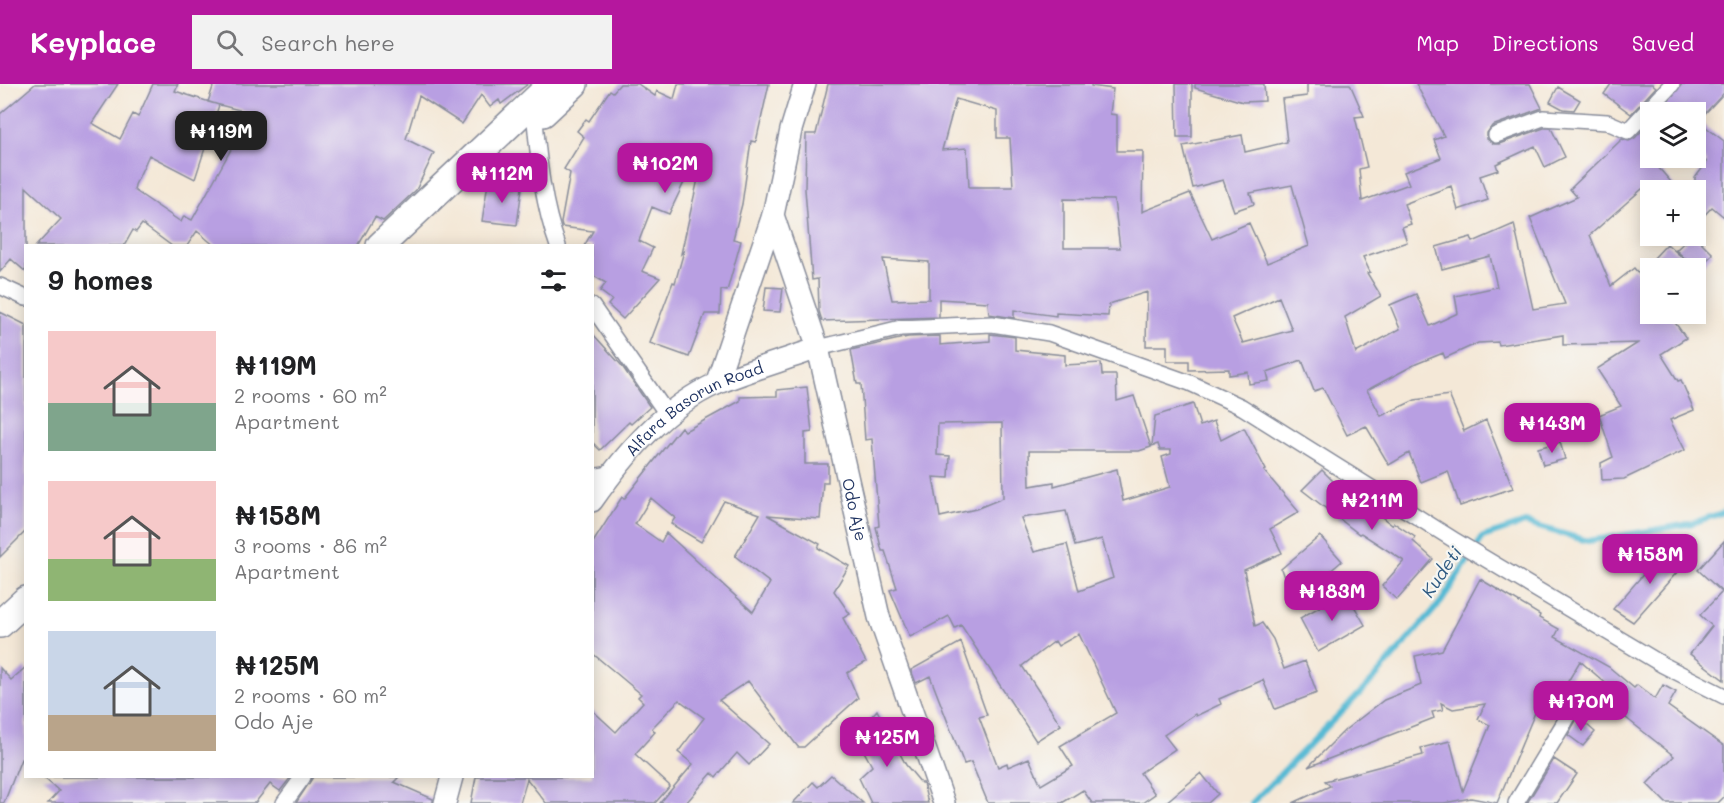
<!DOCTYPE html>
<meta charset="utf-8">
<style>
:root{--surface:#fff;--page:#f2f2f2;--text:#202124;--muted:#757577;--accent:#b5179e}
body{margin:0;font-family:Mali,sans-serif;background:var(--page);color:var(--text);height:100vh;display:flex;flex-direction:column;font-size:22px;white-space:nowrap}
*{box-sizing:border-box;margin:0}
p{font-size:20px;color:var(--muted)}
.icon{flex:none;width:33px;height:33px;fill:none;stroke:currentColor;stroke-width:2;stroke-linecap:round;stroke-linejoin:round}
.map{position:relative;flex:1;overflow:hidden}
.drawer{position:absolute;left:24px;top:160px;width:570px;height:534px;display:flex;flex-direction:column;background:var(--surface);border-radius:0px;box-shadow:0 3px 15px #0003}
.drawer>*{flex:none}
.controls{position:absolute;left:1640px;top:18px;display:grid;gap:12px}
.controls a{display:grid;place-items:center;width:66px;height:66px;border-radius:0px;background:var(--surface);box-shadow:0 3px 15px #0003;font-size:30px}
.price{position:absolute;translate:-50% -51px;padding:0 14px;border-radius:12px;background:var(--accent);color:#fff;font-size:20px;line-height:39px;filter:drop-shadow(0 2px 3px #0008)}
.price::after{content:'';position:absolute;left:50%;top:36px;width:18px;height:14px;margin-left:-9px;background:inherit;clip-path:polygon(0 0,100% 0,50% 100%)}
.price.active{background:#222;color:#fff}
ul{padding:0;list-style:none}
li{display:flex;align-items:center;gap:18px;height:150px;padding:0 24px}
li span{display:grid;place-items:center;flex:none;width:168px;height:120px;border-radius:0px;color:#555}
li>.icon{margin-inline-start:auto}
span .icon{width:72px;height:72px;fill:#fffc;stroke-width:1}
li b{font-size:26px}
h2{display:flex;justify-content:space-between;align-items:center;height:72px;padding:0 24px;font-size:26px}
header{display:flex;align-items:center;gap:36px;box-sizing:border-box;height:84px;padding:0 30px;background:var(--accent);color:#fff}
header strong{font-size:28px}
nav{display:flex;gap:33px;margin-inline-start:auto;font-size:21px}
.search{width:420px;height:54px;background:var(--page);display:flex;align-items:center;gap:15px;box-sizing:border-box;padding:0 21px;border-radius:0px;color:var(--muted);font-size:22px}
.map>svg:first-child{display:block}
</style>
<header>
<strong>Keyplace</strong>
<div class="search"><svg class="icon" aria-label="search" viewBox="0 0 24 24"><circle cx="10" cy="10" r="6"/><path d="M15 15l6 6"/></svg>Search here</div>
<nav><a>Map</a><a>Directions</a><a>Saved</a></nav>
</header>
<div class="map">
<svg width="1724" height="719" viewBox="0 0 1724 719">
<rect width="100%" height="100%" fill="#f6f6f2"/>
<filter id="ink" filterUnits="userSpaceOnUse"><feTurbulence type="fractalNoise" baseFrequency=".0167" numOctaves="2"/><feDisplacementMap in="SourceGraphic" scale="12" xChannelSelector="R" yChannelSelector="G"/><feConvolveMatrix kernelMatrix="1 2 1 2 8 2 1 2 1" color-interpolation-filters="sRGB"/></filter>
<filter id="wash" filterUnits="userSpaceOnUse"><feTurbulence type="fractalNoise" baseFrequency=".008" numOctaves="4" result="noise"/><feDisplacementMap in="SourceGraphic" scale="24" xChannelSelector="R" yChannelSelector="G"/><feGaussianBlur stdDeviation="1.35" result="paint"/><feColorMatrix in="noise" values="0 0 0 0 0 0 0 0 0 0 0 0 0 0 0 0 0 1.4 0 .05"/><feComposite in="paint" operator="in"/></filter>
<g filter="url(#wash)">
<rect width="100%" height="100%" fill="#f4e8d7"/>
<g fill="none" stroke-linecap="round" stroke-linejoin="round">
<!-- stream -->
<path stroke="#56bad4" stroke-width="6" d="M1252,719L1373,596L1441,518L1483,453L1525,439L1588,457L1690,440L1724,428"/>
</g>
<g id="blocks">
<!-- building -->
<path fill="#b89fe2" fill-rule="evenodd" d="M35,0H118L92,39L120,55L133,30L138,33L153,0H178L175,7L219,21L195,95L149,71L135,101L134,106L181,138L184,132L192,136L251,29L208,18L214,0H528L501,20L499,16L490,23L481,11L462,40L419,12L406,55L434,69L416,106L383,137L375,133L358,162H215L197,147L187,162H172L142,140L136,148L133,146L124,162H36L61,135L26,103V188L11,175L0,188V30Z
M620,0H638L655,12L657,7L674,15L678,0H769L756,58L751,57L742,120L733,155L741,157L727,207L721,206L720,230H705L689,273L650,259L673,198L675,199L684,167L681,170L703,73L697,71L669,130L652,123L639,157L653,164L642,187L660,194L623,235L608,221L612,216L600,207L606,199L592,191V162H584L593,147L562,143L561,139L570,89L564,85L584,53L577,47L586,35L589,37L610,6L613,8Z
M828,0H1091V2L1113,5L1110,30L1117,31V67H1143L1142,128L1190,109L1212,155L1249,139L1267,179L1309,162L1292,101L1250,109L1254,120L1234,127L1223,96L1193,104L1183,62L1242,51L1245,68L1287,58L1282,15L1307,12V0H1350L1364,32L1355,33L1367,83L1359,85L1362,117L1409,100L1404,88L1441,74L1434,56L1444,52L1416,0H1530L1542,24L1492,42L1487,49V55L1494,60H1499L1544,44H1551L1565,73L1545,83L1535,62L1496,80L1498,86L1480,92L1488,116L1458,126L1451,102L1404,120L1411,140L1402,143L1407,158L1363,173L1370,188L1367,189L1381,212L1345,233L1356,269L1400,245L1390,221L1416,210L1430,242L1458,229L1455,212L1497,203L1490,172L1442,185L1436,163L1471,153L1473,158L1514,140L1533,225L1565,220L1530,134L1577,113L1570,105L1622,55L1629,57L1635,54L1650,38V74L1678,106L1642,105L1590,151L1611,202L1634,184L1639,190L1667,160L1685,176L1677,184H1650V230H1669L1686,254L1661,270L1678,297L1681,296L1694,326L1670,336L1685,366L1624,395L1602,396L1601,379L1613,373L1599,331L1621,322L1597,285L1638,259L1563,261V251L1499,261L1498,258L1478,259L1445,274L1443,269L1416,280L1367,306L1381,332L1415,316L1449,311L1464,347L1486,336L1513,404L1460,422L1448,387L1421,398L1409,369L1389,381L1366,342L1347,351L1323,304L1314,307L1302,276L1267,288L1269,297L1249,300L1248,288L1229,291V285L1189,286V277H1167V262H1146L1147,208L1109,220L1108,232L1056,229V232L1014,226V234L989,230L988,218L939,215V233L822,237L819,227L818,195L812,196L805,105L806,50H816ZM956,15L997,27V54H1010L1013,103H969L967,64L942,66ZM1064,115L1114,116L1120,164H1064ZM883,175L929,178V215L892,216ZM1279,213L1292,246L1243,259L1232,234Z
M1176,0H1192V53H1177Z
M1195,0H1264L1265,17L1243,18L1195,4Z
M1611,0H1652L1656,3L1631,30L1604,10Z
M1682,0H1724V9L1698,37L1724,57V133L1712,123L1695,141V94L1707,78L1695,68V28H1659Z
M1558,3L1580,16L1574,26L1563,25L1550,18Z
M488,99L522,104L517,141L482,137Z
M1691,152H1695L1713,170L1697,186L1676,166Z
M766,203L783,204L780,228L763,227Z
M0,228L26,241V447L0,473Z
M592,249L622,282L650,323L631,340L629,338L600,366L592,358Z
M990,250L1015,253V266L1065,271V281L1101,279L1102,291H1116L1117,317L1134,312L1151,363L1139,367H1029L1030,402L1054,398V402L1117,385L1123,417L1170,403L1162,373L1171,370V366H1160L1158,360L1152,362L1155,332L1193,320L1200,342L1214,337L1221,356L1244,344L1266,386L1264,387L1299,428L1270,445L1282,469L1244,486L1255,542L1262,539L1273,555L1284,585L1305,577L1317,609L1275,625L1263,596L1219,615L1221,620L1196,632L1195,630L1164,651L1175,665L1140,689L1155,710L1142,719H1092L1083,706L1062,719H988L971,678L964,680L930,592L916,599L911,586L961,558L987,631L979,633L998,683L1007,679L1008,683L1029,674L1041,701L1073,682L1060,662L1116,629L1079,550L1058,562L1055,557L1022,582L1061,641L1036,657L961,541L955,544L949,532L910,553L890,506L897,504L885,467H882L876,443L879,442L872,355L865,356L861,300H857L851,266L908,253L940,252V261L990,257ZM1002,339L1003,414L976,425L940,433L933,393L949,394L950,372L937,371L938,340ZM1066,427L1075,462L1102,455L1113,494L1079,507L1067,460L1034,468L1021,434Z
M807,303L812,348L805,349V380H828V398H823L820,435L767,431L820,460L818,464L849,482L834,507L850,530L843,534L866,578L847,589L858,614L804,663H798L748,597L719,616L769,660L749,681L737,669L716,693L712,689L686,719H660L693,680L678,668L704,634L679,616L652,644L655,648L635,670L670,702L655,719H546L527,695L520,719H471L476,693H592V626L616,648L643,618L638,613L641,610L592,569V460L622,413L624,415L681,343L685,347L740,317V313L777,312V306ZM651,414L675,434L671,440L701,458L724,417L760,430L735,472L770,499L753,528L666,449L661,458L635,440Z
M1560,358L1565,375L1543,381L1538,364Z
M1322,386L1343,407L1345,404L1392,441L1394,439L1415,453L1413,457L1433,475L1397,516L1382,502L1404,477L1361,449L1359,450L1302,406Z
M1320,452L1342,477L1293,519L1281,485Z
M1724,457V596L1690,570L1712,542L1700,531L1722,508L1698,486Z
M1668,462L1686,478L1633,538L1613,525Z
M1480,495L1540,531L1539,534L1559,545L1555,553L1609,583L1634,604L1637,601L1655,615L1663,601L1676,608L1668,622L1724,662V713L1718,719H1666L1647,700L1674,672L1616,626L1625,616L1580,577L1560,611L1563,612L1555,627L1539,619L1497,719L1471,714L1444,719H1293L1330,702L1325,697L1423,671L1421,664L1450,657L1463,707L1490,641L1478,635L1485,620L1453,625L1441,619L1443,626L1432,628L1434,634L1308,683L1345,646L1384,616L1421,601L1415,572L1442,566Z
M1346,508L1365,541L1318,568L1300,534Z
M26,583V678L21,675L4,719H0V584L11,596Z
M877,626L906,681L921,699H923L928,719H871L859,694L872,682L855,651Z
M1578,633L1595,648L1583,662L1568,651Z
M1554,675L1577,690L1557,719H1527Z
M1201,689L1218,710L1208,719H1165Z
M831,691L863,719H793L813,698L818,703Z
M43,693H291L280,707L270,700L255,719H48L59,707Z
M313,693H399L394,698L433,715V719H296Z"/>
</g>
</g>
<g filter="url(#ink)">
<use href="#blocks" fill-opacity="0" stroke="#888c9a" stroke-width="1.5"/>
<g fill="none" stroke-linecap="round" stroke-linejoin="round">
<defs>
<path id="street" d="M535,37C539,80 543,121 558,162
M1496,51L1543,34L1607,38L1628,47L1672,0
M0,202L26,214
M592,222L667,330
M818,264L901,244L992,240L1049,249L1190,299L1242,323L1454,456L1663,581L1724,612
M592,393L611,390
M284,719L303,693
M1516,719L1569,631"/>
<g id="secondary">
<path id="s1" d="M805,0L791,46L773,131L818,264L879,533L944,719"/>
<path d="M716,300L773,131"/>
<path id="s2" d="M592,417C625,370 665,322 718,299C750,286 785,276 818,264"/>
<path d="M445,719L452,693"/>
</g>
<path id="highway" d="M543,29L574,0
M380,162L552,0
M0,540L26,516"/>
</defs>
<!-- street casing -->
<use href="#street" stroke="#888c9a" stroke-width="18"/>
<!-- secondary casing -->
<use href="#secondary" stroke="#888c9a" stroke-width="24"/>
<!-- highway casing -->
<use href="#highway" stroke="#888c9a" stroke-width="30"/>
<!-- street -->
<use href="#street" stroke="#fff" stroke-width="15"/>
<!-- secondary -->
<use href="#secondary" stroke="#fff" stroke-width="21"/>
<!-- highway -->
<use href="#highway" stroke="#fff" stroke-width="27"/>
</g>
</g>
<g text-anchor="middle" stroke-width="4.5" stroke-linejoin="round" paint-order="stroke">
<!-- street labels -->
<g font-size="16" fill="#1b2f5e" stroke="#f6f6f2">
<text dy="6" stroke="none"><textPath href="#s2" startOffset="141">Alfara Basorun Road</textPath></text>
<text dy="6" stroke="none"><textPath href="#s1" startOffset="441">Odo Aje</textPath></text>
</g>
<!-- water labels -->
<g font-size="18" font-style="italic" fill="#2d5981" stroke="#f6f6f2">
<text transform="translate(1442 488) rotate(-56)" y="6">Kudeti</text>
</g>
</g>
</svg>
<div class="controls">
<a><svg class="icon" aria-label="layers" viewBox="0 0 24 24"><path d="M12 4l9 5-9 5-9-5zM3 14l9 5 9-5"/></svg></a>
<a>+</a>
<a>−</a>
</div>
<b class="price active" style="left:221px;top:78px">₦119M</b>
<b class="price" style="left:665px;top:110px">₦102M</b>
<b class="price" style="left:502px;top:120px">₦112M</b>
<b class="price" style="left:1552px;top:370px">₦143M</b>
<b class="price" style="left:1372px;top:447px">₦211M</b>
<b class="price" style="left:1650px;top:501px">₦158M</b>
<b class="price" style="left:1332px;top:538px">₦183M</b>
<b class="price" style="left:1581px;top:648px">₦170M</b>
<b class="price" style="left:887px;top:684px">₦125M</b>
<section class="drawer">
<h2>9 homes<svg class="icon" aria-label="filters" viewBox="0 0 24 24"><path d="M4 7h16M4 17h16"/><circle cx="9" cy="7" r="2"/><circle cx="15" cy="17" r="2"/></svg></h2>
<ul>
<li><span style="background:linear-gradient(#f6c9c9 60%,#7fa58c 0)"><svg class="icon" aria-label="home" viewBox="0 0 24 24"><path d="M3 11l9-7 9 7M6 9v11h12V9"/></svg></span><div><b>₦119M</b><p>2 rooms · 60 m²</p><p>Apartment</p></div></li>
<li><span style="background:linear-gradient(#f6c9c9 65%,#8fb573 0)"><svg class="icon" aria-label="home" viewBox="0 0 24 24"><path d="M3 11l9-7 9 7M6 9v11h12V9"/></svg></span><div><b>₦158M</b><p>3 rooms · 86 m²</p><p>Apartment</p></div></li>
<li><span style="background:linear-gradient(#c9d6e8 70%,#b9a48a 0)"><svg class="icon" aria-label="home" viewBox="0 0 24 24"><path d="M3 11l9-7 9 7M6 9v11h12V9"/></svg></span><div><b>₦125M</b><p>2 rooms · 60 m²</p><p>Odo Aje</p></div></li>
</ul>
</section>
</div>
